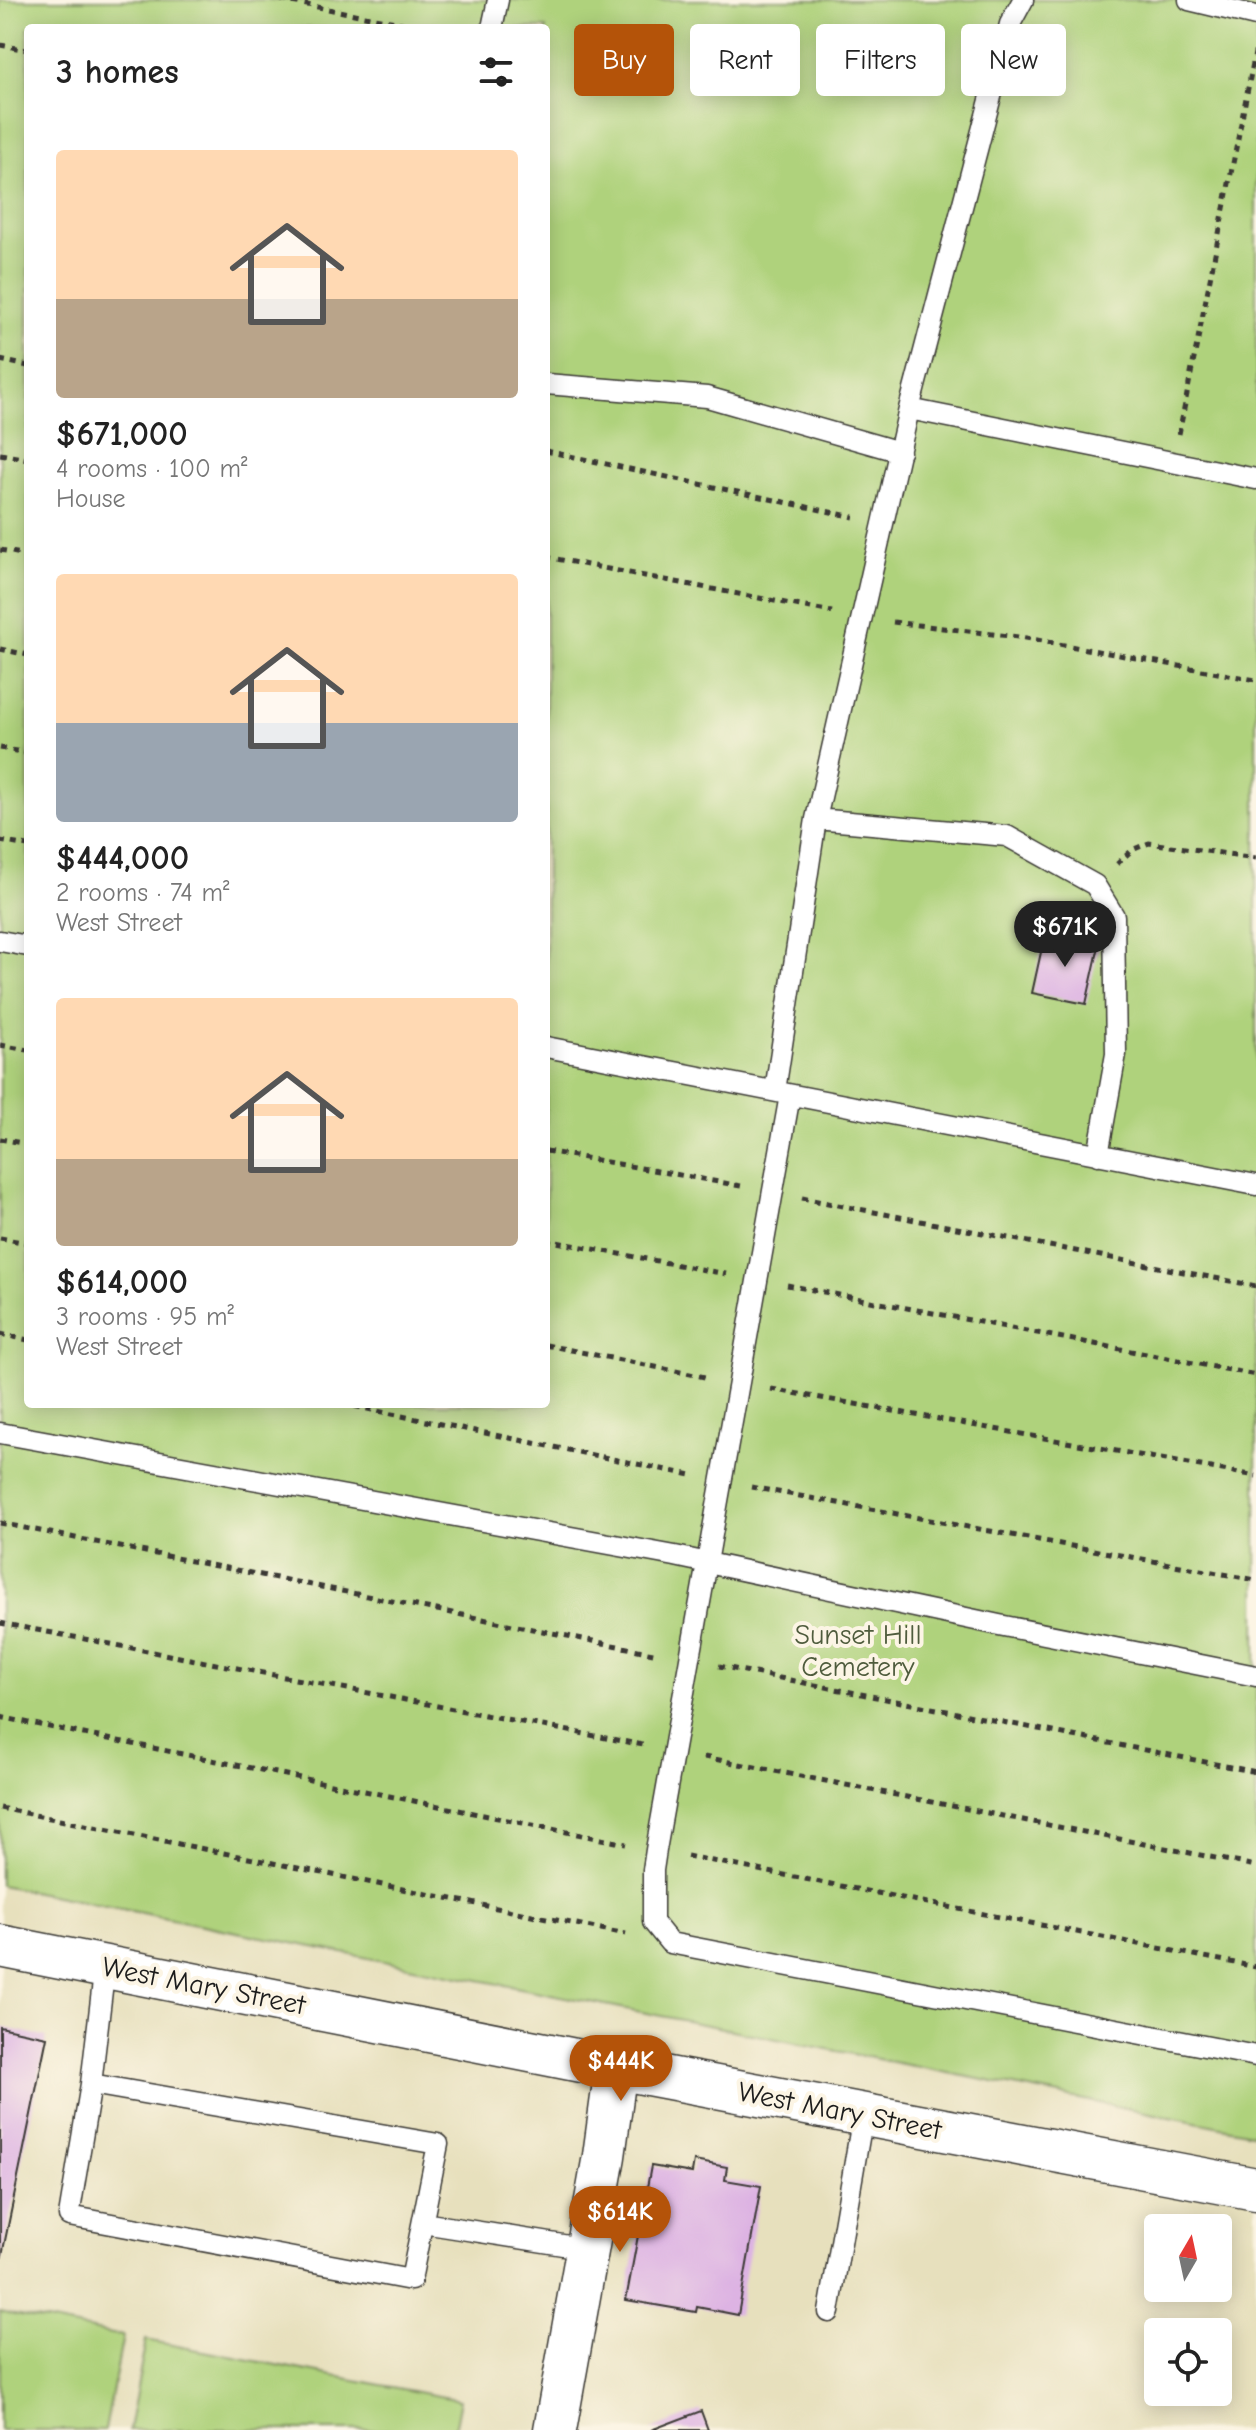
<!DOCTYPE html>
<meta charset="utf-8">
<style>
:root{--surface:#fff;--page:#f2f2f2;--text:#222;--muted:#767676;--accent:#b45309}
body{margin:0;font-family:"Comic Neue",sans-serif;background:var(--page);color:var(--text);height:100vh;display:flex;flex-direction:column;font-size:30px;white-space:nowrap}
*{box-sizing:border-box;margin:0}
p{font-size:26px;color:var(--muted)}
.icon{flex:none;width:44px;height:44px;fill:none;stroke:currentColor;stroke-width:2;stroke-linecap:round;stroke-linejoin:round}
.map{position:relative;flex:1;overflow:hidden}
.panel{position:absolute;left:24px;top:24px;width:526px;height:1384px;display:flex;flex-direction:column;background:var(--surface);border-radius:8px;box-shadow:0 4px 20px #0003}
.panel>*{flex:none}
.banner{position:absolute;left:574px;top:24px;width:562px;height:72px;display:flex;gap:16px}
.needle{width:52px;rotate:9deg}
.tools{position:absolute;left:1144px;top:2214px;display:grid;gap:16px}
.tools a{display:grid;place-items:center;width:88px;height:88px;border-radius:8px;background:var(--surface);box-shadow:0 4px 20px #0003;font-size:40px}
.price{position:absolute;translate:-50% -68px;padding:0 18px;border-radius:28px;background:var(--accent);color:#fff;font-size:26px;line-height:52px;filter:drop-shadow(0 2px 4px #0008)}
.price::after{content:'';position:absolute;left:50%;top:48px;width:24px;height:18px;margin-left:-12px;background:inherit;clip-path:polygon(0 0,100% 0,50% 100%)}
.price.selected{background:#222;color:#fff}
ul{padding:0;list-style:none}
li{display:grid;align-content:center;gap:16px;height:424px;padding:0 32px}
li span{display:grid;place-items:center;height:248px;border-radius:8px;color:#555}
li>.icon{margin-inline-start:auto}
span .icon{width:144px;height:144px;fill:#fffc;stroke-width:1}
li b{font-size:34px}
h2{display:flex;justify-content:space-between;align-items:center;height:96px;padding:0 32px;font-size:34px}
.pill{padding:0 28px;border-radius:8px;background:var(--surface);box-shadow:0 4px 20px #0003;font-size:28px;line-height:72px}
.pill.selected{background:var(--accent);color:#fff}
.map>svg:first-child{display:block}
</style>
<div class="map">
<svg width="1256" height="2430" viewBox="0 0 1256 2430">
<rect width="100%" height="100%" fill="#fcf5e5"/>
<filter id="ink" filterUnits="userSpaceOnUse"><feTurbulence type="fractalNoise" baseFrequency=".0125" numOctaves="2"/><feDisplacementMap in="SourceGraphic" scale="16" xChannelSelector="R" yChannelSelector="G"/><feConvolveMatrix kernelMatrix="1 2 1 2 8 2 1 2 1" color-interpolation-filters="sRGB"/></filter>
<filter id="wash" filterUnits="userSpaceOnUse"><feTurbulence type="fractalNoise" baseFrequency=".006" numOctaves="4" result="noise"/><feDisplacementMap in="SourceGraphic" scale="32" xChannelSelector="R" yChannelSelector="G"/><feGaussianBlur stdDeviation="1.8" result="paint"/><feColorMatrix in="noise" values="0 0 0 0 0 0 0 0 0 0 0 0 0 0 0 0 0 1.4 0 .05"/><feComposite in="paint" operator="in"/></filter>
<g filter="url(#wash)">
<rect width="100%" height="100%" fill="#e7e0bd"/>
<!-- green -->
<path fill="#afd27b" stroke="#66774c" stroke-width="2" fill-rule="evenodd" d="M0,0H1256V2134L0,1885ZM28,28H546V1404H28Z
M0,2312L123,2336L105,2430H0Z
M146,2340L460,2400L454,2430H129Z"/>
<g id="blocks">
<!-- building -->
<path fill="#ddb3e3" d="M1045,934L1099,946L1086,1004L1032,993Z
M0,2027L47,2037L1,2260H0Z
M694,2161L727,2167L725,2180L761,2186L738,2315L697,2307L696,2312L626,2300L651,2166L692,2173Z
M701,2411L708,2430H651Z"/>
</g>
</g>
<g filter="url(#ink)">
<use href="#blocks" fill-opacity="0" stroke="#3a3934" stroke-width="2"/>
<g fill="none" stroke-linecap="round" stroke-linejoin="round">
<defs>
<path id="lane" d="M1189,0L1256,16
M492,28L498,0
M546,384L707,397L900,452
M909,409L1010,24L1023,0
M816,819L1007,836L1095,885L1114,916L1116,1054L1098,1155
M0,941L28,946
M546,1047L1256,1185
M775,1091L816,819L909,409L1256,479
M790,1095L656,1850L653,1870V1922L670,1943L1256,2056
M0,1433L675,1556L999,1625L1256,1676
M91,2084L438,2144L411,2280L69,2216L91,2084L105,1965
M423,2223L588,2249
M829,2312L863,2115"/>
<path id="street" d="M0,1946L616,2068L1256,2189
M555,2430L604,2156L616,2068"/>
</defs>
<!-- lane casing -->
<use href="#lane" stroke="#3a3934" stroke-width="23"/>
<!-- street casing -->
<use href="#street" stroke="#3a3934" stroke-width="45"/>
<!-- path -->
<path stroke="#3a3934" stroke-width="5" stroke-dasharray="6 6" stroke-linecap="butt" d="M281,0L427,28
M0,45L28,50
M0,360L28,366
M1179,434L1256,48
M546,451L854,517
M0,454L28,459
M0,550L28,555
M546,557L832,612
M893,622L1026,638L1256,680
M0,649L28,655
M0,748L28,753
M0,841L28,846
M1117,864L1132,850L1149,843L1256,858
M0,1045L28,1050
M0,1139L28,1144
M546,1151L741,1186
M802,1198L1256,1286
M0,1238L28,1243
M546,1240L726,1274
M787,1285L1256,1375
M0,1334L28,1340
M546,1345L710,1378
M771,1389L1256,1476
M343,1404L691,1475
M751,1487L1256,1580
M0,1523L658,1654
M0,1623L643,1745
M719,1666L1256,1772
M0,1717L626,1844
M704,1757L1256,1866
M0,1808L626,1934
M687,1856L1256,1967"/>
<!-- lane -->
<use href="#lane" stroke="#fff" stroke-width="20"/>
<!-- street -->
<use href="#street" stroke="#fff" stroke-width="42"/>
</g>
</g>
<g text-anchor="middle" stroke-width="8" stroke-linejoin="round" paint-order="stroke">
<!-- park labels -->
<g font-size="28" fill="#4f5c3d" stroke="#fcf5e5">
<text x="858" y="1644">Sunset Hill<tspan x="858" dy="32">Cemetery</tspan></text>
</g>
<!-- street labels -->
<g font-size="28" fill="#1c1c1c" stroke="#fcf5e5">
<text transform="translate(204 1985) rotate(11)" y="10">West Mary Street</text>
<text transform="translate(840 2110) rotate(11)" y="10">West Mary Street</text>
</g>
</g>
</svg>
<div class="tools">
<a><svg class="needle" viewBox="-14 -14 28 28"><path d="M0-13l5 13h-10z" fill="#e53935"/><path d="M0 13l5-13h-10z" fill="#767676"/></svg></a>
<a><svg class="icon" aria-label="locate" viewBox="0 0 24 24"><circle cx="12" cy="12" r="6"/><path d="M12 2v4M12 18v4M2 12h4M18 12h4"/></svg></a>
</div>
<b class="price selected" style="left:1065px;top:969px">$671K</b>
<b class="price" style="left:621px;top:2103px">$444K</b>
<b class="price" style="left:620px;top:2254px">$614K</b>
<div class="banner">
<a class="pill selected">Buy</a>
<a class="pill">Rent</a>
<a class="pill">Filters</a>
<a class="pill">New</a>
</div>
<section class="panel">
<h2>3 homes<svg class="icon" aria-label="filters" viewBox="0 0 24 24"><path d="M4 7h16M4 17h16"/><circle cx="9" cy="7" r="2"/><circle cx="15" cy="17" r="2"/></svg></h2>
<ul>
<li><span style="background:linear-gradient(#ffd9b3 60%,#b9a48a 0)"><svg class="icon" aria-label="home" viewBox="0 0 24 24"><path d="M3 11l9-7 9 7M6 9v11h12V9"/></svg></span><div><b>$671,000</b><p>4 rooms · 100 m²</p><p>House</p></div></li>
<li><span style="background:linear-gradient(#ffd9b3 60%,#9aa5b1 0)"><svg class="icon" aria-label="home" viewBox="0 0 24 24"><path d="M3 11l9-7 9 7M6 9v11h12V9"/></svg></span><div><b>$444,000</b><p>2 rooms · 74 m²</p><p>West Street</p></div></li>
<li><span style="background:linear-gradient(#ffd9b3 65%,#b9a48a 0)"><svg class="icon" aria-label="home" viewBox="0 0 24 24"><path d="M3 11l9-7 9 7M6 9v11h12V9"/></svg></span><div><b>$614,000</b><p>3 rooms · 95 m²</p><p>West Street</p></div></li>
</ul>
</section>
</div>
